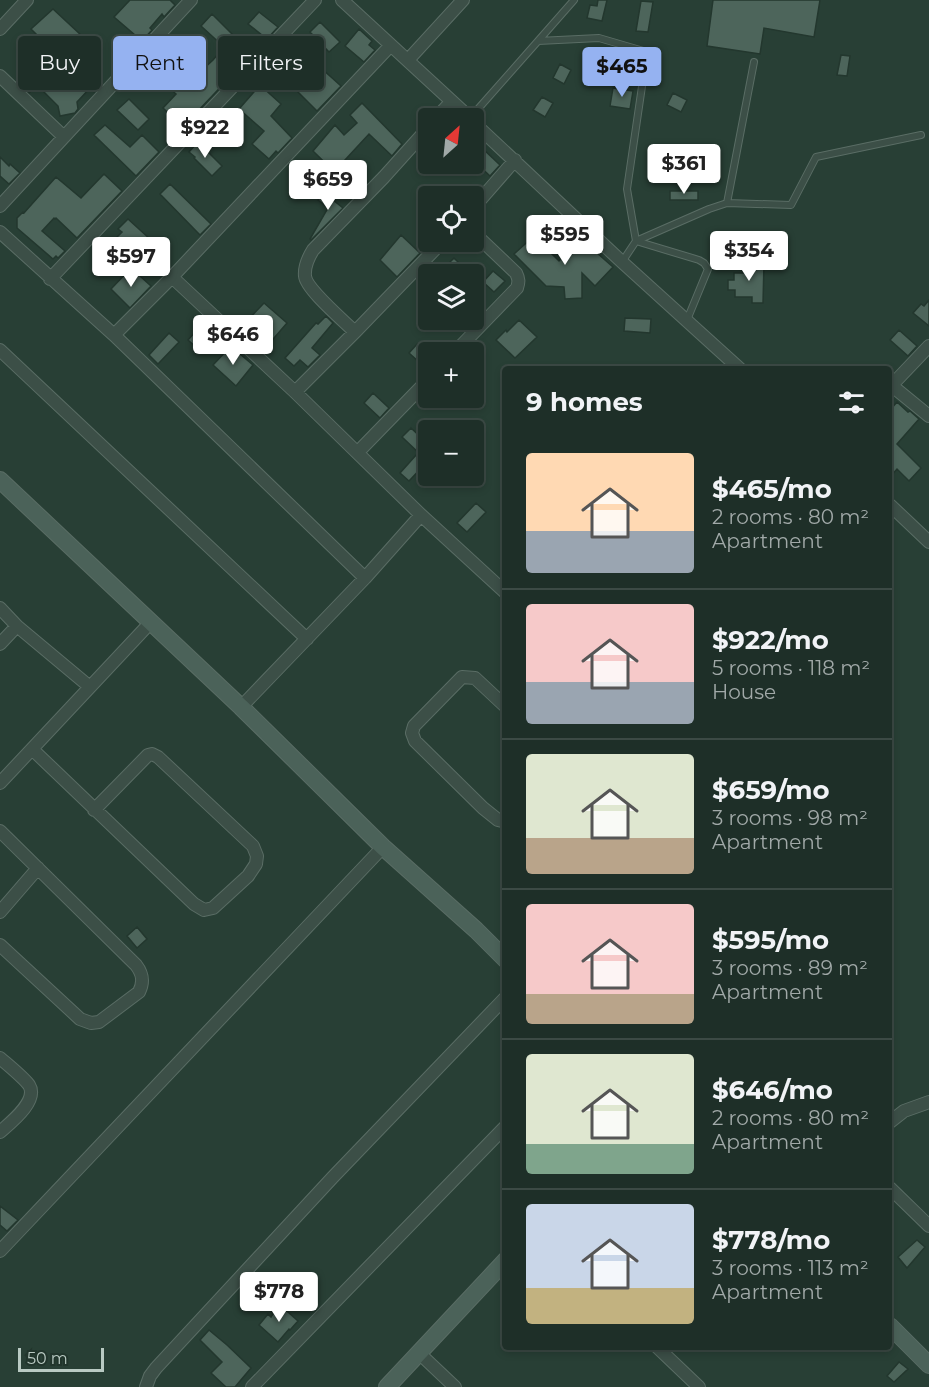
<!DOCTYPE html>
<meta charset="utf-8">
<style>
:root{--surface:#1e2f28;--page:#263730;--text:#f1f3f6;--muted:#a1a9a8;--line:#3c4a45;--accent:#95b2f1}
body{margin:0;font-family:Montserrat,sans-serif;background:var(--page);color:var(--text);height:100vh;display:flex;flex-direction:column;font-size:22px;white-space:nowrap}
*{box-sizing:border-box;margin:0}
p{font-size:20px;color:var(--muted)}
.icon{flex:none;width:33px;height:33px;fill:none;stroke:currentColor;stroke-width:2;stroke-linecap:round;stroke-linejoin:round}
.map{position:relative;flex:1;overflow:hidden}
.sheet{position:absolute;left:502px;top:366px;width:390px;height:984px;display:flex;flex-direction:column;background:var(--surface);border-radius:6px;box-shadow:0 3px 9px #0003,0 0 0 2px var(--line)}
.sheet>*{flex:none}
.banner{position:absolute;left:18px;top:36px;width:394px;height:54px;display:flex;gap:12px}
.needle{width:39px;rotate:27deg}
.controls{position:absolute;left:418px;top:108px;display:grid;gap:12px}
.controls a{display:grid;place-items:center;width:66px;height:66px;border-radius:6px;background:var(--surface);box-shadow:0 3px 9px #0003,0 0 0 2px var(--line);font-size:30px}
.scale{position:absolute;left:18px;bottom:15px;width:86px;box-sizing:border-box;padding-left:6px;border:3px solid #b9cac3;border-top:0;font-size:16px;line-height:21px;white-space:nowrap;color:#b9cac3;-webkit-text-stroke:4px #21352c;paint-order:stroke}
.price{position:absolute;translate:-50% -51px;padding:0 14px;border-radius:6px;background:#fff;color:#222;font-size:20px;line-height:39px;filter:drop-shadow(0 2px 3px #0008)}
.price::after{content:'';position:absolute;left:50%;top:36px;width:18px;height:14px;margin-left:-9px;background:inherit;clip-path:polygon(0 0,100% 0,50% 100%)}
.price.active{background:var(--accent);color:#111}
ul{padding:0;list-style:none}
li{display:flex;align-items:center;gap:18px;height:150px;padding:0 24px}
li+li{border-top:2px solid var(--line)}
li span{display:grid;place-items:center;flex:none;width:168px;height:120px;border-radius:6px;color:#555}
li>.icon{margin-inline-start:auto}
span .icon{width:72px;height:72px;fill:#fffc;stroke-width:1}
li b{font-size:26px}
h2{display:flex;justify-content:space-between;align-items:center;height:72px;padding:0 24px;font-size:26px}
.pill{padding:0 21px;border-radius:6px;background:var(--surface);box-shadow:0 3px 9px #0003,0 0 0 2px var(--line);font-size:21px;line-height:54px}
.pill.active{background:var(--accent);color:#111}
.map>svg:first-child{display:block}
</style>
<div class="map">
<svg width="929" height="1387" viewBox="0 0 929 1387">
<rect width="100%" height="100%" fill="#283f35"/>
<!-- building -->
<path fill="#4d655b" stroke="#23372e" stroke-width="1.5" d="M130,0H170L175,5L164,17L162,14L150,28L152,30L142,41L114,17Z
M598,0H607L602,21L587,18L590,5L597,6Z
M713,0H820L814,37L764,28L760,54L707,46Z
M641,1L653,2L648,32L636,31Z
M53,9L82,36L70,48L89,66L87,69L102,84L94,92L90,88L77,102L78,109L75,113L60,116L58,106L37,85L29,93L23,87L54,56L34,38L37,35L31,29Z
M259,12L278,27L267,39L248,24Z
M212,14L252,54L195,114L194,113L182,126L163,108L176,94L152,73L162,63L186,85L213,60L224,47L201,26Z
M320,22L340,42L329,52L310,32Z
M359,29L372,41L369,45L375,50L364,62L345,46Z
M841,55L850,56L847,76L837,75Z
M560,64L571,70L564,84L553,78Z
M321,68L341,86L317,111L298,92Z
M260,85L281,104L271,116L292,138L278,153L276,151L269,159L252,144L264,131L239,109Z
M613,88L633,91L630,109L610,106Z
M673,93L687,100L681,112L667,105Z
M542,97L553,103L545,117L533,110Z
M129,99L149,119L138,130L117,110Z
M362,103L402,144L392,156L369,134L345,160L368,182L358,191L354,187L352,189L313,151L335,125L344,135L357,123L350,115Z
M105,125L130,147L142,135L159,152L136,176L94,135Z
M198,142L222,166L212,176L194,158L195,157L189,152Z
M482,148L500,165L490,176L474,161V158Z
M0,157L9,166L10,164L20,173L9,184L0,176Z
M104,174L122,191L77,238L56,218L55,219L54,218L42,231L65,251L58,258L56,256L53,259L17,228V218L23,212L24,213L56,177L81,198Z
M170,184L211,224L200,235L160,194Z
M327,190L336,197L333,200L343,208L311,240L310,239L328,208L318,200Z
M670,191H698V200H670Z
M128,219L151,240L140,252L142,253L133,263L111,243L122,232L118,229Z
M401,235L420,253L397,277L380,260Z
M534,236L546,250L547,249L559,261L580,238L613,267L595,286L582,273V298L565,299L564,287L546,286L514,254Z
M454,258L470,274H450L444,268Z
M743,263H764L763,303H752V297H735V290H728V280H734V273H743Z
M131,268L151,286L130,308L111,289Z
M493,271L505,281L494,292L483,282Z
M929,300V326L913,313L921,304L924,306Z
M264,303L287,323L268,345L245,323Z
M326,316L333,323L312,348L320,355L308,367L300,360L294,366L285,358L316,323L318,324Z
M625,318L651,319L650,333L624,331Z
M519,320L537,337L515,358L496,340L506,330L507,332Z
M205,321L215,330L198,349L188,340Z
M899,330L917,346L908,356L890,340Z
M169,333L179,342L158,364L149,355Z
M418,343L429,354V371L409,353Z
M232,345L240,354L253,365L236,386L213,365Z
M373,393L389,408L380,418L364,403Z
M897,402L908,412L910,411L919,419L897,444L921,468L909,481L897,469L890,477V410Z
M411,428L429,445L421,455L402,437Z
M417,454L426,463L409,481L400,473Z
M476,503L486,512L467,532L457,523Z
M137,927L147,939L137,948L127,936Z
M0,1206L18,1220L7,1231L0,1225Z
M917,1240L925,1247L907,1268L898,1257Z
M279,1304L298,1321L290,1330L289,1329L278,1342L259,1325L268,1314L271,1317Z
M209,1330L227,1345L251,1368L235,1387H226L211,1373L222,1362L200,1340Z
M899,1362L908,1369L894,1382L887,1376Z"/>
<g fill="none" stroke-linecap="round" stroke-linejoin="round">
<defs>
<path id="lane" d="M538,41L574,0
M470,118L538,41L599,38L647,52L627,189L636,241L622,262
M727,203L754,62
M636,241L709,209L727,203L791,205L816,157L921,135
M636,241L699,260L704,263L708,269L687,320"/>
<path id="street" d="M342,0L470,118
M0,29L27,0
M408,60L463,0
M0,76L64,137
M436,118L451,102
M474,123L622,262L740,369
M0,206L191,0
M474,207L515,160
M0,232L114,335L365,578
M172,277L295,392L421,515L506,593
M50,279L315,0
M355,332C344,321 306,289 305,276C304,266 308,258 313,250L384,177L429,127
M114,335L172,277L391,45
M0,350L307,639
M455,352L517,288C519,282 519,279 516,273L474,233
M891,385L929,416
M890,387L929,346
M295,392L355,332L442,242
M358,452L429,379
M890,505L929,542
M0,608L17,626L90,687
M0,644L17,626
M241,707L365,578L421,515
M506,707L475,678L462,677L414,726L412,733L415,741L483,808L498,820L506,822
M32,749L194,904L204,910L213,908L248,876L256,864L257,856L253,846L158,757L152,754L148,755L94,810
M0,783L151,622
M0,831L136,965C143,974 144,982 139,992L99,1022L91,1023L80,1019L0,945
M0,912L38,868
M0,1058C8,1065 23,1077 29,1085C39,1101 10,1123 0,1132
M890,1122L904,1111L929,1102
M890,1188L929,1226
M0,1251L383,847
M657,1347L699,1387
M418,1352L455,1387
M146,1387L150,1376L156,1368L333,1177L506,997
M252,1387L506,1126"/>
<path id="secondary" d="M0,480L241,707L383,847L476,930L506,960
M890,1326L929,1365
M387,1387L506,1260"/>
</defs>
<!-- lane casing -->
<use href="#lane" stroke="#5a6d65" stroke-width="8"/>
<!-- street casing -->
<use href="#street" stroke="#5a6d65" stroke-width="14"/>
<!-- secondary casing -->
<use href="#secondary" stroke="#5a6d65" stroke-width="18"/>
<!-- lane -->
<use href="#lane" stroke="#3c4f47" stroke-width="6"/>
<!-- street -->
<use href="#street" stroke="#3c4f47" stroke-width="12"/>
<!-- secondary -->
<use href="#secondary" stroke="#4b6259" stroke-width="16"/>
</g>
</svg>
<div class="controls">
<a><svg class="needle" viewBox="-14 -14 28 28"><path d="M0-13l5 13h-10z" fill="#e53935"/><path d="M0 13l5-13h-10z" fill="#a1a9a8"/></svg></a>
<a><svg class="icon" aria-label="locate" viewBox="0 0 24 24"><circle cx="12" cy="12" r="6"/><path d="M12 2v4M12 18v4M2 12h4M18 12h4"/></svg></a>
<a><svg class="icon" aria-label="layers" viewBox="0 0 24 24"><path d="M12 4l9 5-9 5-9-5zM3 14l9 5 9-5"/></svg></a>
<a>+</a>
<a>−</a>
</div>
<div class="scale">50 m</div>
<b class="price active" style="left:622px;top:98px">$465</b>
<b class="price" style="left:205px;top:159px">$922</b>
<b class="price" style="left:684px;top:195px">$361</b>
<b class="price" style="left:328px;top:211px">$659</b>
<b class="price" style="left:565px;top:266px">$595</b>
<b class="price" style="left:749px;top:282px">$354</b>
<b class="price" style="left:131px;top:288px">$597</b>
<b class="price" style="left:233px;top:366px">$646</b>
<b class="price" style="left:279px;top:1323px">$778</b>
<div class="banner">
<a class="pill">Buy</a>
<a class="pill active">Rent</a>
<a class="pill">Filters</a>
</div>
<section class="sheet">
<h2>9 homes<svg class="icon" aria-label="filters" viewBox="0 0 24 24"><path d="M4 7h16M4 17h16"/><circle cx="9" cy="7" r="2"/><circle cx="15" cy="17" r="2"/></svg></h2>
<ul>
<li><span style="background:linear-gradient(#ffd9b3 65%,#9aa5b1 0)"><svg class="icon" aria-label="home" viewBox="0 0 24 24"><path d="M3 11l9-7 9 7M6 9v11h12V9"/></svg></span><div><b>$465/mo</b><p>2 rooms · 80 m²</p><p>Apartment</p></div></li>
<li><span style="background:linear-gradient(#f6c9c9 65%,#9aa5b1 0)"><svg class="icon" aria-label="home" viewBox="0 0 24 24"><path d="M3 11l9-7 9 7M6 9v11h12V9"/></svg></span><div><b>$922/mo</b><p>5 rooms · 118 m²</p><p>House</p></div></li>
<li><span style="background:linear-gradient(#dfe7d0 70%,#b9a48a 0)"><svg class="icon" aria-label="home" viewBox="0 0 24 24"><path d="M3 11l9-7 9 7M6 9v11h12V9"/></svg></span><div><b>$659/mo</b><p>3 rooms · 98 m²</p><p>Apartment</p></div></li>
<li><span style="background:linear-gradient(#f6c9c9 75%,#b9a48a 0)"><svg class="icon" aria-label="home" viewBox="0 0 24 24"><path d="M3 11l9-7 9 7M6 9v11h12V9"/></svg></span><div><b>$595/mo</b><p>3 rooms · 89 m²</p><p>Apartment</p></div></li>
<li><span style="background:linear-gradient(#dfe7d0 75%,#7fa58c 0)"><svg class="icon" aria-label="home" viewBox="0 0 24 24"><path d="M3 11l9-7 9 7M6 9v11h12V9"/></svg></span><div><b>$646/mo</b><p>2 rooms · 80 m²</p><p>Apartment</p></div></li>
<li><span style="background:linear-gradient(#c9d6e8 70%,#c2b280 0)"><svg class="icon" aria-label="home" viewBox="0 0 24 24"><path d="M3 11l9-7 9 7M6 9v11h12V9"/></svg></span><div><b>$778/mo</b><p>3 rooms · 113 m²</p><p>Apartment</p></div></li>
</ul>
</section>
</div>
